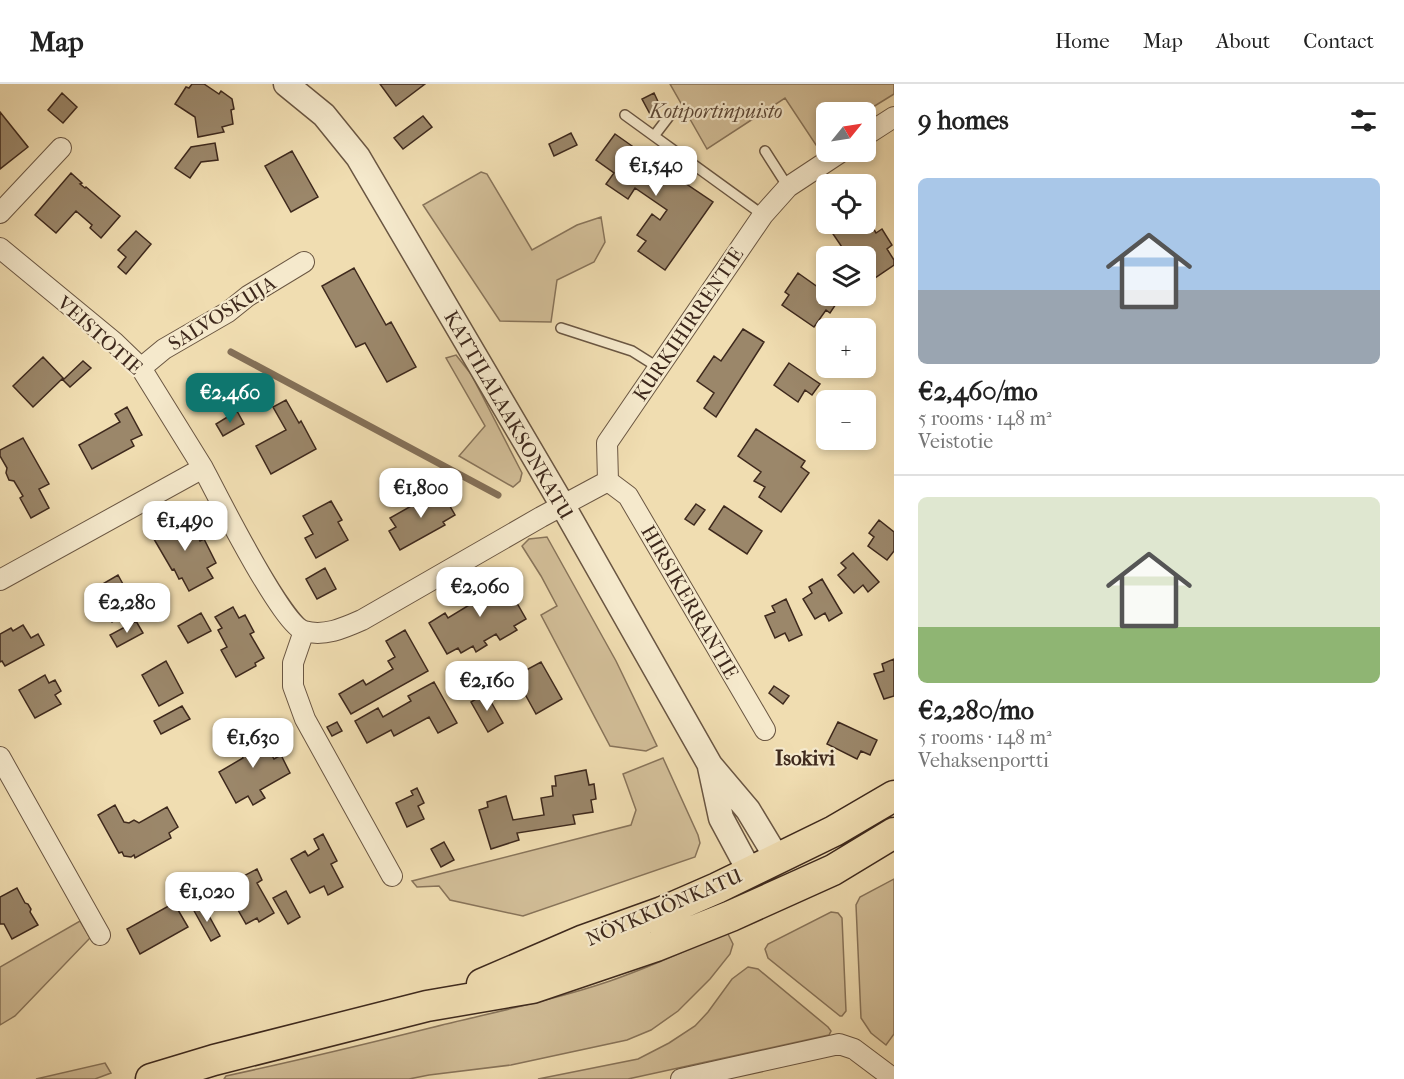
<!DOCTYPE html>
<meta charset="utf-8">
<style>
:root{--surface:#fff;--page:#f2f2f2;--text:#222;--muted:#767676;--line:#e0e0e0;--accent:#0f766e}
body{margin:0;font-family:"IM FELL French Canon",serif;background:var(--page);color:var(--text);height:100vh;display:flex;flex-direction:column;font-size:22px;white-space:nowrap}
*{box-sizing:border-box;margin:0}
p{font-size:20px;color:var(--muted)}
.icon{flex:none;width:33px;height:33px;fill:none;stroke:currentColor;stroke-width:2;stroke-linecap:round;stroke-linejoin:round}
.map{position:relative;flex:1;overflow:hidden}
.side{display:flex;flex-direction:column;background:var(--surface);width:510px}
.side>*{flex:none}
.needle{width:39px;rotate:60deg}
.fabs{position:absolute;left:816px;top:18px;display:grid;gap:12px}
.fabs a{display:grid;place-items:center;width:60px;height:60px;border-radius:9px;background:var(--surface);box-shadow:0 3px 9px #0003;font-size:30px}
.price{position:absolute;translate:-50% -51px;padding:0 14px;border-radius:12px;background:#fff;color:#222;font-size:20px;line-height:39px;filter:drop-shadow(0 2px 3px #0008)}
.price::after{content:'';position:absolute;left:50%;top:36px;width:18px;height:14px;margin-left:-9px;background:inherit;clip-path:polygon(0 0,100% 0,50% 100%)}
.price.active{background:var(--accent);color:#fff}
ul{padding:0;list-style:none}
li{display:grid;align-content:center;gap:12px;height:318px;padding:0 24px}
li+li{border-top:2px solid var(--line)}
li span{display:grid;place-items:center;height:186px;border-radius:9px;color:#555}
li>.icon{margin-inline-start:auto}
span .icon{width:108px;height:108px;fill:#fffc;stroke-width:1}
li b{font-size:26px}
h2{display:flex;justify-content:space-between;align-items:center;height:72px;padding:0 24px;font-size:26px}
header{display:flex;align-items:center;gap:36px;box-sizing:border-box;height:84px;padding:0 30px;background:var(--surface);border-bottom:2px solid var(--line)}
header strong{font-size:28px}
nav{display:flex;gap:33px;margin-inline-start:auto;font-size:21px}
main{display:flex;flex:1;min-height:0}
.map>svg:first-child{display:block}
</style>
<header>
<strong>Map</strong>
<nav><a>Home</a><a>Map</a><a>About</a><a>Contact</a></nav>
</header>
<main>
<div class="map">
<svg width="894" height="995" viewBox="0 0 894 995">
<rect width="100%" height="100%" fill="#f0ddb1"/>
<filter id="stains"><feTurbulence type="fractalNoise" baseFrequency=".00333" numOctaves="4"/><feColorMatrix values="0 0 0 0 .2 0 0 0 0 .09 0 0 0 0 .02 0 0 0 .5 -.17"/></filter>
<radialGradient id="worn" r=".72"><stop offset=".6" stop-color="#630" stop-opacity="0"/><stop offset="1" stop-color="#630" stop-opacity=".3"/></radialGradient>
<!-- green -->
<path fill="#d2be98" stroke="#88745a" stroke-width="1.5" d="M670,0H894V10L865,28H826V54L816,61L785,14L707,65Z
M481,88L487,90L532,166L577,141L601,133L605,158L594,178L557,196L551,238L500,237L423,121Z
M456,271L471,290L522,389L520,397L513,403L459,372L485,342L446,274Z
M547,453L616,577L657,662L646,667L610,662L541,531L557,522L541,492L522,462L529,455Z
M663,674L698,751L700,759L695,773L523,832L450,816L439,802L417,803L412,797L631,741L636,726L623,690Z
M894,795V950L886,961L871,949L861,934L856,821L860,813Z
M831,828L838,829L842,834L846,927L842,932H840L768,874L765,865L768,860Z
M80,837L90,854L15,932L0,941V883Z
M727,848L733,860L730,870L710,895L678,927L651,946L627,956L511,981L429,991L409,995H224L226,992C295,977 362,961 430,944C490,929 551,917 610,897C650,883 688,866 727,848Z
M748,883L758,885L828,943L831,947L829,951L628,995H538L638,975L669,959L695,942L708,928L732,895Z
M105,979L111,989L95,995H36Z"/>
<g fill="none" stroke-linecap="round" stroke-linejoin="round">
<!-- stream -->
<path stroke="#847058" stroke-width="7" d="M231,268L498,411"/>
</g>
<!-- building -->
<path fill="#9b876a" stroke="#3e291d" stroke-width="1.5" d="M192,0H204L219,10L221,7L232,15L234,25L231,26L233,40L222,43L224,48L198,53L195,33L175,20L186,3L189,4Z
M380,0H425L396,22Z
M62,9L77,23L63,39L48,26Z
M654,9L661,24L650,30L642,15Z
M0,28L28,63L0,85Z
M423,32L432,43L403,65L394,54Z
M571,49L577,61L554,72L549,60Z
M615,50L652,76L660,65L687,84L679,95L713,118L665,186L638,167L646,157L637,151L652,130L660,136L667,126L635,104L628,115L606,100L614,89L596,76Z
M215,59L218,76L201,78L190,94L175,84L191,63Z
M292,67L318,113L291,128L265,82Z
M71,89L82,99L80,100L85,104L86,103L120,132L101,154L90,144L92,141L76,127L56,149L35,131Z
M866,132L876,149L882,145L892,161L887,165L894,176V181L866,200V172H848L831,147L839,142L837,140H866Z
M136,147L151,160L126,190L118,183L126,173L118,166Z
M354,184L386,241L391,238L416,283L387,298L365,259L356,263L322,202Z
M798,189L826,209V212H830L838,217L830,229L826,226L814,243L782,221L789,211L785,208Z
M743,245L764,258L716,333L704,324L714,309L697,297L714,272L721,277Z
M43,273L64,295L83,277L91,284L70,303L62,295L33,323L13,302Z
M789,279L820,300L812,311L805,306L798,318L774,301Z
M286,316L299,339L301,337L316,365L271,390L256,362L286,346L273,323Z
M127,323L142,351L131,356L134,362L92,385L79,361L120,338L115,330Z
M237,327L244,340L223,352L216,340Z
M756,345L805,377L801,383L809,389L781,428L759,413L765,403L754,397L761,388L738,372Z
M23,354L49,400L39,405L49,424L31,434L20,414L23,412L14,397L9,396L6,389L7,384L0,372V366Z
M439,403L455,431L443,438L445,441L400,466L389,447L396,443L390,434L429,412L427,410Z
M331,417L342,436L338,438L348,456L316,474L305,454L313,450L303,432Z
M696,420L705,426L694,441L685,435Z
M724,422L762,447L747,470L709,445Z
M186,431L200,457L204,455L216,479L207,484L213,494L189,507L182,494L179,495L174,485L172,486L151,450L175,436V433Z
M879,436L894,448V467L887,476L868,462L874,453L869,449Z
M853,469L879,498L868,508L863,501L854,509L838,491L846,484L841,479Z
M325,484L336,505L317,515L306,495Z
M500,489L526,535L514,542L517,546L500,556L496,550L484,557L487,561L476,568L473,562L461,569L458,564L447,570L429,539L445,529L448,534L471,520L464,509Z
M118,491L136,524L112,538L94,505Z
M822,495L842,529L829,537L825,529L815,535L803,515L812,509L809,503Z
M786,515L802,551L789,557L785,549L775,554L765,532L775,528L772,522Z
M233,523L239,534L245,531L254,548L250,550L264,574L255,579L256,582L236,593L221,566L227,563L218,546L222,544L215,533Z
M201,529L211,547L188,559L178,542Z
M136,537L143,549L117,563L110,551Z
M23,541L31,554L38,550L44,561L5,582L2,577L0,578V550L11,544L13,547Z
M405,546L428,587L351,630L339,610L363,596L366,601L393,585L388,577L395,573L386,557Z
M894,575V612L884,615L874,590L884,587L882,580Z
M166,577L183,609L159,622L142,591Z
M541,578L562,615L536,630L515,592Z
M45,591L49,599L55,596L61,607L55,611L61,620L35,634L19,606Z
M434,598L457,639L438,649L429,633L394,652L391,646L367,659L355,637L378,624L383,633L411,617L408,612Z
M774,602L789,612L783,620L769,609Z
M486,609L503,639L488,648L471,618Z
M182,622L190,635L161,650L154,637Z
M337,638L342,647L332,652L327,643Z
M838,638L877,656L870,671L861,667L857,675L827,660Z
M255,642L274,675L281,671L290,689L260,706L265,714L253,721L248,712L236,719L219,688L243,674L236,661L246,655L243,649Z
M586,686L589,701L594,700L596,715L591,716L593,728L573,731L575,740L517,749L519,756L491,765L479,726L488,723L487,718L506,712L513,736L544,731L541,714L553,712L552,702H556L555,692Z
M417,704L424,719L418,722L424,735L407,743L396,719L413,711L411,707Z
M115,721L124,738L129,739L134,736L139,739L167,723L178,743L169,749L171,754L135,774L134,771L131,773L124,772L122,768L119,769L98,731Z
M323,750L337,777L331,780L343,803L328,811L324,802L310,809L291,775L305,767L308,772L319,765L314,755Z
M444,758L454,776L441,783L431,765Z
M257,785L262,796L257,799L274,829L259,838L257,834L246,840L230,812L241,805L236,796Z
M17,804L25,819L28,820L31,825L30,828L38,841L12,855L4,840H0V813Z
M286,807L300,833L288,840L273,814Z
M174,819L188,843L140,870L127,845Z
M203,821L220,852L211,857L193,825Z"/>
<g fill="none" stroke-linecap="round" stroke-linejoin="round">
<defs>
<path id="service" d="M625,31L763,131
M654,52L670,31
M765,67L788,103
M561,244L632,267L659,284"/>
<path id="minor" d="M866,51L894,33
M0,129L61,64
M0,164L114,258L141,284L203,384
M141,284L164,265L228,228L248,212L304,178
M608,397L628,412L765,646
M0,496L203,384C217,411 282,540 304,547C324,553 344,544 362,536L541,433L608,397L607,359L763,131L788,103L841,68
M304,547L293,579V602L305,635L392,792
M0,673L100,851
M681,995L839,960L854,965L894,995"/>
<path id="tertiary" d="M286,0L324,31L358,73L563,422L710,681L748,726L777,774
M710,683L721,734L750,788"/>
<path id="primary" d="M482,900L584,856L662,828L717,804L834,747L894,712
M151,995L214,976L427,922L532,904L656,862L731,832L833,786L894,749"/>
</defs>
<!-- service casing -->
<use href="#service" stroke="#6a5642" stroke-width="12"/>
<!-- minor casing -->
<use href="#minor" stroke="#6a5642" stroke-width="22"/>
<!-- tertiary casing -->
<use href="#tertiary" stroke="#6a5642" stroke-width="27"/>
<!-- primary casing -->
<use href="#primary" stroke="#3e291d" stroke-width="33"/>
<!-- service -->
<use href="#service" stroke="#f5e9cc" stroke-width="9"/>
<!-- minor -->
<use href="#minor" stroke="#f5e9cc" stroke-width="20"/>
<!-- tertiary -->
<use href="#tertiary" stroke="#f5e9cc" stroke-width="24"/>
<!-- primary -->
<use href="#primary" stroke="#f0ddb1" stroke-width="30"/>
</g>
<g text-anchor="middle" stroke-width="4.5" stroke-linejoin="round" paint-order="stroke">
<!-- park labels -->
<g font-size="20" font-style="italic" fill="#5c4736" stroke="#f5e9cc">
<text x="716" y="34">Kotiportinpuisto</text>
</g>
<!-- street labels -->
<g font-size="20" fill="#3e291d" stroke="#f5e9cc">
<text transform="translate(222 229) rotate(-32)" y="7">SALVOSKUJA</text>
<text transform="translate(688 240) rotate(-56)" y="7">KURKIHIRRENTIE</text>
<text transform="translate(100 251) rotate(42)" y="7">VEISTOTIE</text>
<text transform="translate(509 331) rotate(60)" y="7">KATTILALAAKSONKATU</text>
<text transform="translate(690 518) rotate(60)" y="7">HIRSIKERRANTIE</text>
<text transform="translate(664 823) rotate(-23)" y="7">NÖYKKIÖNKATU</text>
</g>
<!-- neighbourhood labels -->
<g font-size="21" font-weight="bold" fill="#3e291d" stroke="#f5e9cc">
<text x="805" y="681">Isokivi</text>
</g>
</g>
<rect width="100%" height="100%" filter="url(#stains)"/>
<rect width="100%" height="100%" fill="url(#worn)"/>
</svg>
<div class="fabs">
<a><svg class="needle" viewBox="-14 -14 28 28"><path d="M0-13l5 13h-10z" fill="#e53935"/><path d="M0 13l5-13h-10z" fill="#767676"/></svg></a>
<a><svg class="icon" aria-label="locate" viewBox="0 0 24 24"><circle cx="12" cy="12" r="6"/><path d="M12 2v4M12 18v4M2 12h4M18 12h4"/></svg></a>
<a><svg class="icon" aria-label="layers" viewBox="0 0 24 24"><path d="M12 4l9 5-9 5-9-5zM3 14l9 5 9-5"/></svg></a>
<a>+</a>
<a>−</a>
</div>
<b class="price" style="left:656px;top:113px">€1,540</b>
<b class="price active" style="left:230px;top:340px">€2,460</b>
<b class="price" style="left:421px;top:435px">€1,800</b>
<b class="price" style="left:185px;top:468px">€1,490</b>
<b class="price" style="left:480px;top:534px">€2,060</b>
<b class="price" style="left:127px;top:550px">€2,280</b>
<b class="price" style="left:487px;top:628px">€2,160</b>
<b class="price" style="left:253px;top:685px">€1,630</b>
<b class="price" style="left:207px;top:839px">€1,020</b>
</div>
<section class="side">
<h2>9 homes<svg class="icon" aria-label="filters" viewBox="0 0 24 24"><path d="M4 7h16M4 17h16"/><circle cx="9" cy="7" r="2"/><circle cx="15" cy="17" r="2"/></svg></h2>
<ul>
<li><span style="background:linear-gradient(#a9c7e8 60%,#9aa5b1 0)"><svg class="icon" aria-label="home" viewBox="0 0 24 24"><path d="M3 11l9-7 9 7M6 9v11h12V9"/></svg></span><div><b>€2,460/mo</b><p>5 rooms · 148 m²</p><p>Veistotie</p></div></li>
<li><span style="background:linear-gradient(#dfe7d0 70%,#8fb573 0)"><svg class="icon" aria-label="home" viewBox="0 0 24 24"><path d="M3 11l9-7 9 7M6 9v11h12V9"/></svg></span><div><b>€2,280/mo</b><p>5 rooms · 148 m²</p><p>Vehaksenportti</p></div></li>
</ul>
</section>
</main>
